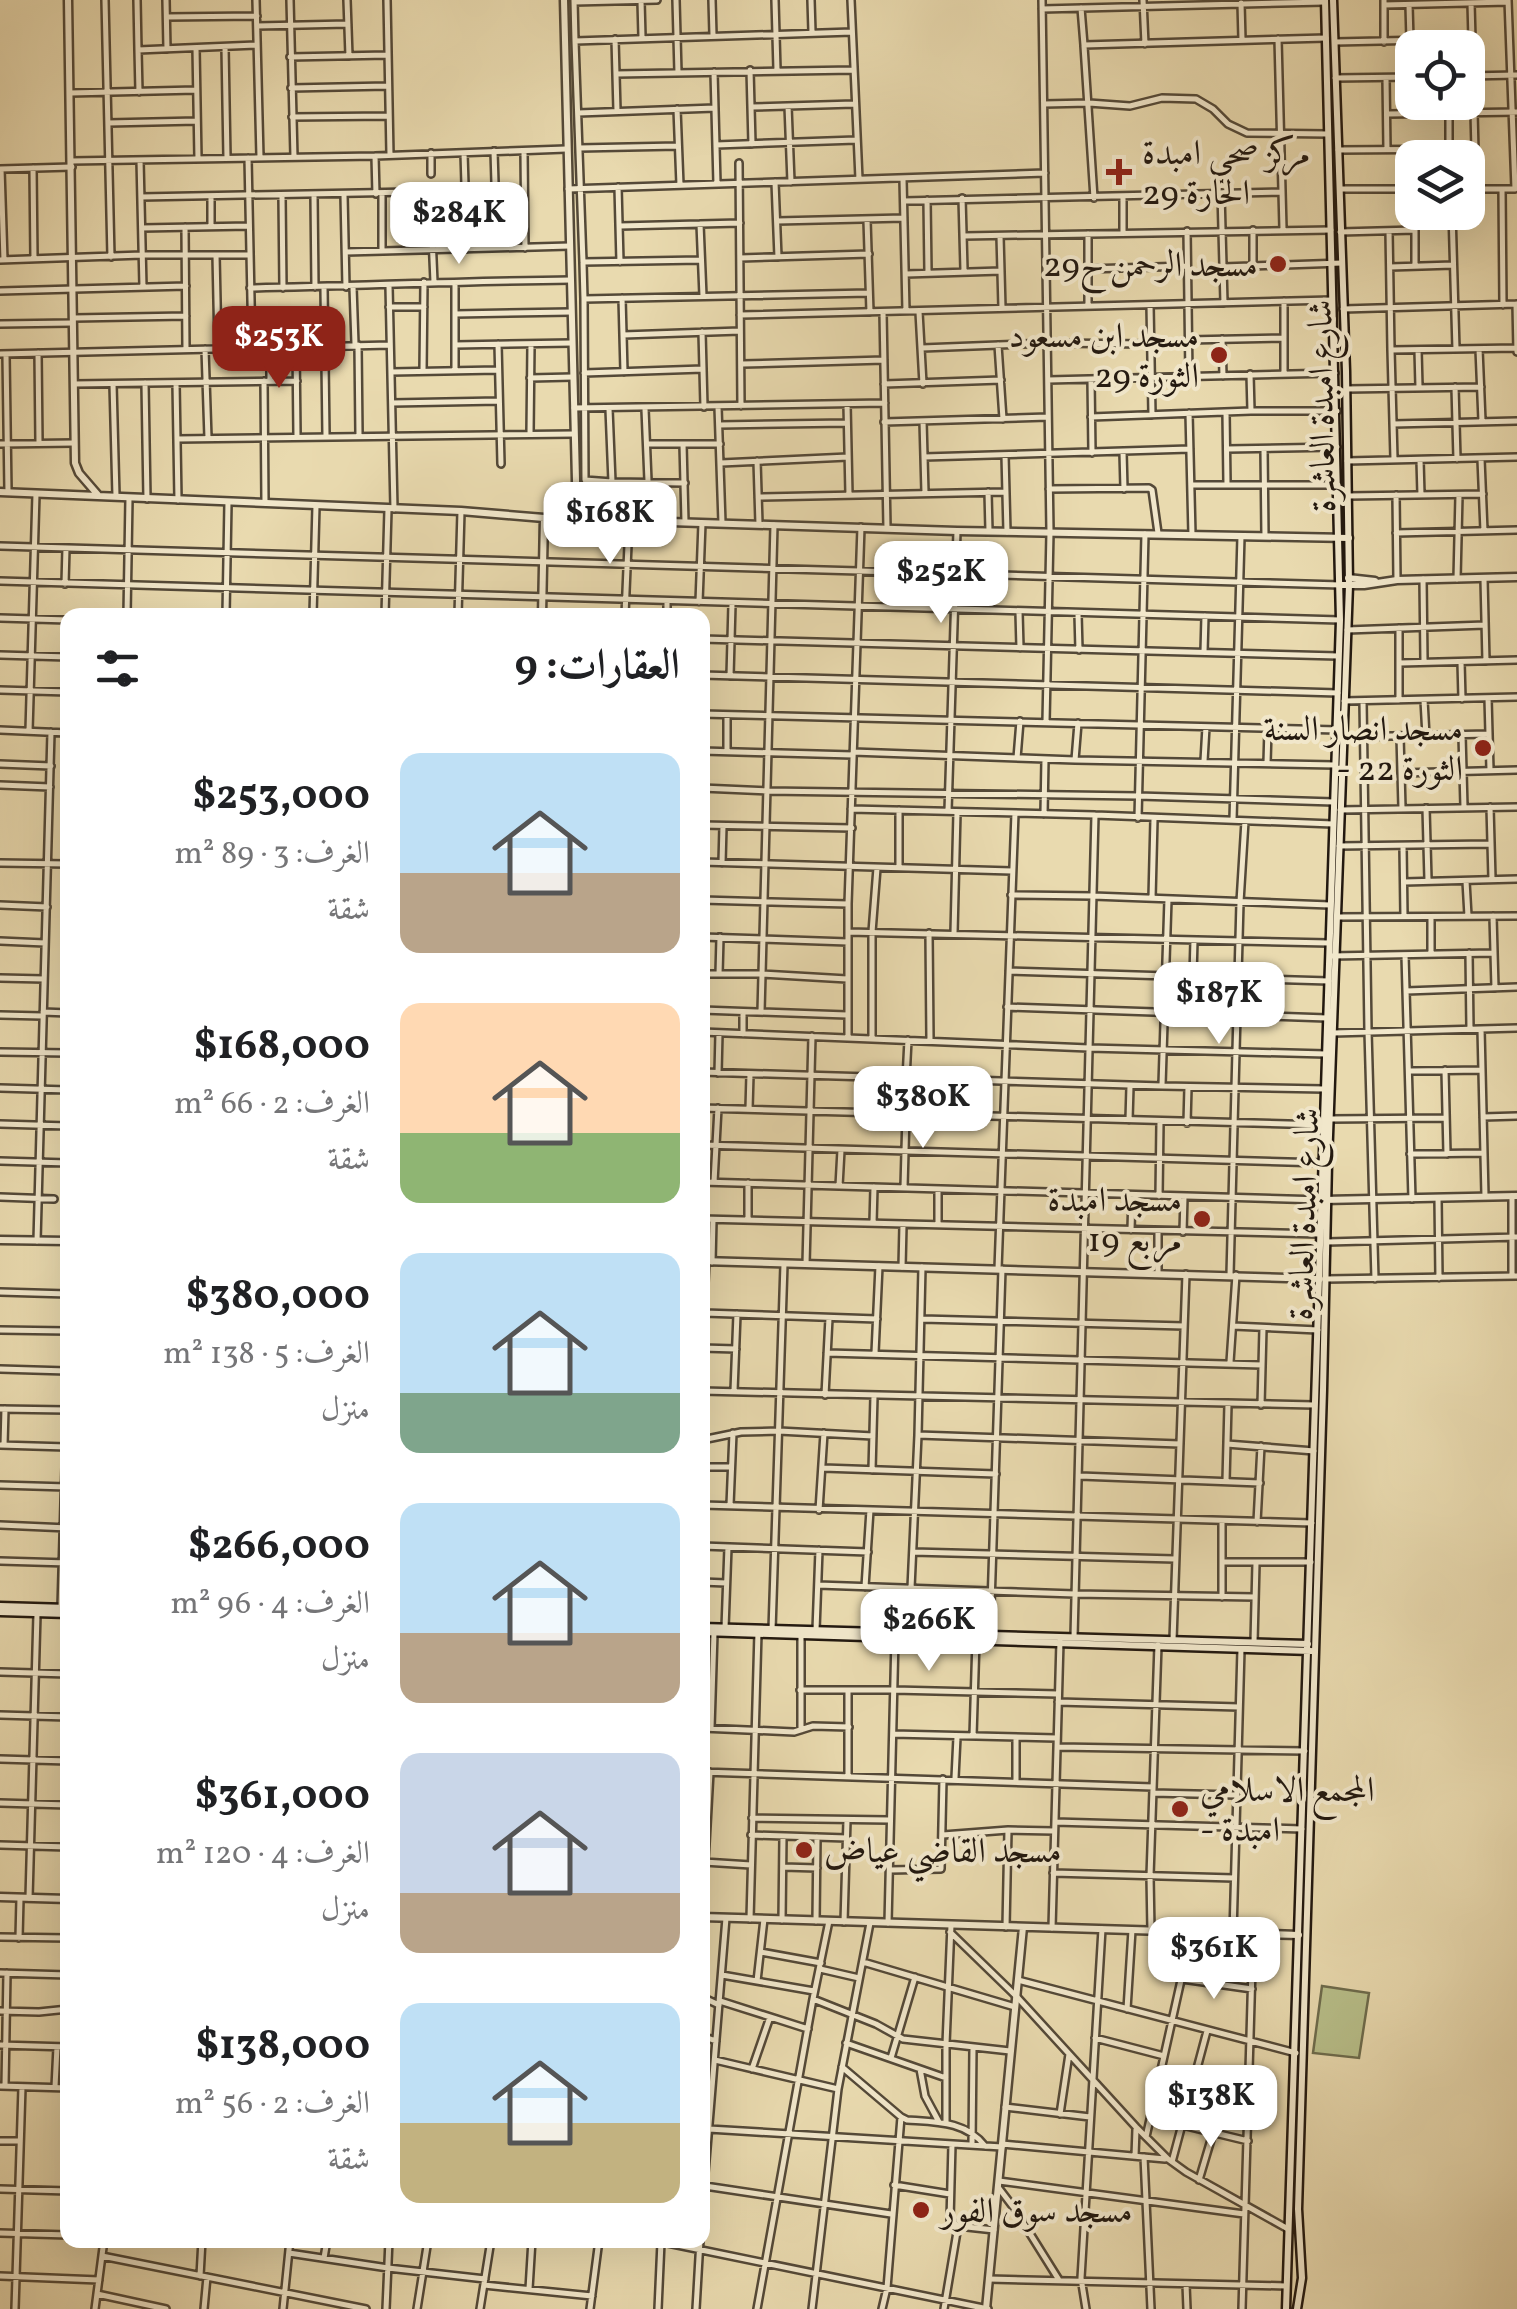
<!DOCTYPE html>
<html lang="ar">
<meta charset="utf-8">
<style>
:root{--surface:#fff;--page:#f2f2f2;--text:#202124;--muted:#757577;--accent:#8f2418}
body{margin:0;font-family:Vollkorn,Amiri,serif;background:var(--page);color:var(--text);direction:rtl;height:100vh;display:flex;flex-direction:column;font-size:38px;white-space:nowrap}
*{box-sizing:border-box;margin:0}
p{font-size:32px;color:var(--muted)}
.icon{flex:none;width:55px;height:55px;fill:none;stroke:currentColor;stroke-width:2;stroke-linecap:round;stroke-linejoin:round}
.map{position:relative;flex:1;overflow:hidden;direction:ltr}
.details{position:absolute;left:60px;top:608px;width:650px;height:1640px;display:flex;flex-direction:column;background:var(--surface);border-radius:20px;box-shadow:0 10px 40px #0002;direction:rtl}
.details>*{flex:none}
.controls{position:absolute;left:1395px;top:30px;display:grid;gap:20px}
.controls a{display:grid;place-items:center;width:90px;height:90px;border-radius:20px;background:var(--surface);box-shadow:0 10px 40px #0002;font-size:50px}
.price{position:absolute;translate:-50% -85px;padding:0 22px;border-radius:20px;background:#fff;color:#222;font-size:32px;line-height:65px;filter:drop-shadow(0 2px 5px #0008)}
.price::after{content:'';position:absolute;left:50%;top:60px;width:30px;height:22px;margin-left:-15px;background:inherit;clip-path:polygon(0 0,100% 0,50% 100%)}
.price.current{background:var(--accent);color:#fff}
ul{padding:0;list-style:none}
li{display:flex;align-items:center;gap:30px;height:250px;padding:0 30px}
li span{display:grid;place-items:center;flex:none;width:280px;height:200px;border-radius:20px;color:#555}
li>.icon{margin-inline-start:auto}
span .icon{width:120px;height:120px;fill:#fffc;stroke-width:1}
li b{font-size:42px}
h2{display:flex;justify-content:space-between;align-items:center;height:120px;padding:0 30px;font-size:42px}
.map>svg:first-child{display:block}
</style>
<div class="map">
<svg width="1517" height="2309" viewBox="0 0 1517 2309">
<rect width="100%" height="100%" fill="#e9daaf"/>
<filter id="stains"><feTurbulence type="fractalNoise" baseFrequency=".002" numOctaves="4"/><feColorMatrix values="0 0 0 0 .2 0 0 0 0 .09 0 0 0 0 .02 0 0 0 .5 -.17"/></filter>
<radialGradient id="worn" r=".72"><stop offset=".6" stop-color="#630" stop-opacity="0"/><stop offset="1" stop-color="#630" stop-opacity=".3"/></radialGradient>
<!-- green -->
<path fill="#b8bf8a" stroke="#6e6c4d" stroke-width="2.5" d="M1322,1986L1369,1993L1359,2058L1313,2053Z"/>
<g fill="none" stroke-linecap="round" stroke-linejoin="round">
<defs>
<path id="minor" d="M105,0L111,257
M137,0L138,50L257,45
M166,0L167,49
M256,0L260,157
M290,0L294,157
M347,0L349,56
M387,0L390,155
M574,0L575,41
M676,0L678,73
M712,0L713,35
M775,0L777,70
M811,0L812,32
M851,0L859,179
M1042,0L1050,532L1046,722
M1143,0L1145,44
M1384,0V42
M1508,0L1515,189
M641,1L642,37
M574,2L657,0
M1241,3L1242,40
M1471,3L1473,76
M1384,5L1508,2
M1409,5L1411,76
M1081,8L1084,45L1326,38
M1042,9L1324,2
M167,17L257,16
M257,26L348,24
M615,39L617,111
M1278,39L1283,229
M1335,42L1472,39
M1084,46L1094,198
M225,47L227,158
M196,48L198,159
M138,50L139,92
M290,57L387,55
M750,70L752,144
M714,72L717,184
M616,74L854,70
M1468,76L1517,75
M1335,78L1412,77
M1386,78L1387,150
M291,88L387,86
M70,93L196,90
M1449,102V149
M1044,104L1089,103L1130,106L1162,98L1196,99L1213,109L1228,124L1247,133L1328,134
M788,106L791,182
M752,107L854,104
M677,109L680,185
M1474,112L1476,189
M578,113L715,108
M1388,114L1517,112
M292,117L388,116
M108,123L197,121
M716,145L856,140
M579,148L678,146
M1338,150L1475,149
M494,151L497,248
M524,151L525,248
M431,153V174
M464,153L467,249
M375,156L376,194
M248,158L252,347
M140,160L143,287
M71,161L375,156L566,149
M739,163L741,406
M33,168L34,259
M0,169L72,167
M1,169L4,260
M903,179L906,311
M775,182L778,257
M618,187L620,262
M568,189L1045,173
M1341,189H1412
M1468,189H1514
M1502,189L1503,305
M430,191L434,282
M1221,193L1224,303
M382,194V251
M314,195L315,287
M344,195L346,287
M211,196V226
M282,196L283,288
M141,197L464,191
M1123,197V233
M962,198L964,270
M927,200L928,272
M904,201L1282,192
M1415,212V266
M1452,212L1456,349
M867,220L870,312
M777,221L904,218
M700,224L703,296
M620,226L740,223
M185,227L186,349
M142,228L249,226
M466,229L496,226
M1187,231L1189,376
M1389,231L1391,350L1517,348
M1340,232L1415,230
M964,236L1331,230
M1000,236L1002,308
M346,252L570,246
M216,255L218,347
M740,258L869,254
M0,260L142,255H250
M701,260L583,262L575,41L852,32
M583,263L584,299L869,293
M1253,266V230
M1223,267L1342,263
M1390,267L1453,265
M1088,269L1187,266
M906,274L1001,271
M455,283V345
M389,286L394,509
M353,287L355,344
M250,288C357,286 464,281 571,280
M324,288L326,435
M0,291L186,286
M622,298L624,372
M584,299L585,480L612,482L685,483
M1284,301V373
M1516,304L1517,352
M1150,305L1152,415
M1088,306V234
M389,307H424
M1343,309L1517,304
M883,312L887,528
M919,312L923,384
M455,314L571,312
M740,315L1332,300
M74,318L186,316
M0,324L72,323
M702,332L704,407
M623,335L740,331
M1222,339L1223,376
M1188,340L1284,338
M498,344L501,464
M358,345L359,435
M998,345L1003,419
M296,346L297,436
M270,347V381
M922,348L1047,343L1150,344
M205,349L208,438
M1479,349L1482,421
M1391,350L1394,459
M1418,350L1419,387
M38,353L39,443
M0,354L390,345
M6,355L8,492
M742,364L884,360
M423,371L424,282
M455,371V345L572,343
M391,372L498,370
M584,373L703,369
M1250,374L1251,411
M530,378L573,377
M1048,380L1335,373
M1091,380L1092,453
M264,381L265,503
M145,383L147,499
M176,383L178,500
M74,384L297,381
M113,384L116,496
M884,384L1001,380
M1455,387L1457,459
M1346,389L1481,387
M392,403L499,401
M847,404L849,495
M718,407L722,523
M574,408L885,403
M609,409L612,482
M645,409L648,481
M1226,412L1227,484
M1189,413L1192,535
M1091,417L1251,411H1337
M923,421L925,493
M884,422L1048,417
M1393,424L1517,421
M719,425L847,423
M530,433L531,344
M177,439L574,434
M0,444L74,443
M648,444H720
M683,444L685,522
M1227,449L1337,447
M1264,449L1265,536
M1123,452L1124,489
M1005,455L1007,532
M924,457L1190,449
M1481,459L1484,531
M1420,460L1421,495
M757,461L759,524
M1347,461L1517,457
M721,463L848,457
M1191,485H1338
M1049,489L1149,488L1152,490L1158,533
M988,492L989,531
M1396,495L1397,580
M1348,496L1483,494
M758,497L1005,492
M1396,533L1517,530
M0,546L1341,585
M1423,579L1424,661
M1457,579L1459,495
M1484,579L1486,661
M0,581L1340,620
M65,584L66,548
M699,602L702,523
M1019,612L1020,648
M1078,614L1079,650
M127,615L129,498
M226,615L228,502
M313,615L316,506
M385,615L388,509
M458,615L461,511
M625,615L629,521
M667,615V601
M0,618L68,620
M1347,630L1485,625
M702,639L1338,656
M1204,652L1205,616
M0,655L68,657
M1461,662L1462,699
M1400,663L1517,660
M702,675L1338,693
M730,676L732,604
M0,690L68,692
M1488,698L1490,770
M1399,700V628
M1424,700L1426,736
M1344,701L1517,697
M1363,701L1368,1031L1375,1279
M702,714L1337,730
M0,730L68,733
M29,731L36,494
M1462,735L1464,807
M1400,736L1402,808
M1343,737L1489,734
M702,751L853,755
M727,751V715
M853,752L1075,760L1335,765
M1017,758L1020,721
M1075,760L1078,723
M1204,761L1206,727
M1267,763L1268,729
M0,764L51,766
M1401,773L1517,770
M0,785L50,787
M702,788L767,791L1138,796L1334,802
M1490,807L1492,879
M1426,808L1428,880
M851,809L1095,815L1333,824
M1340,810L1517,807
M948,811L957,531
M1044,814L1045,759
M1138,818L1145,534
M1233,820L1241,536
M702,825L852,828
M1339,846L1490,844
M1403,846L1404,917
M702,862L1012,871
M0,863L68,864
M722,863L723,826
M899,867V810
M1466,881L1468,916
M1404,882L1517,879
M1011,895L1093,896L1330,905
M1152,898L1154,819
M702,900L848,904
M0,905L47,907
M1493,916L1495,988
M1337,917L1517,916
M1431,917V954
M848,932L1329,943
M929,933L930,1040
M954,933L957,812
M702,937L848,942
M0,941L45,943
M1469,953L1470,1029
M1405,955L1412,1199
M1332,956L1493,953
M1009,971L1329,981
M702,974H762L847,979
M719,974L720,937
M1193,976L1194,940
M0,978L44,979
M1406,991L1517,987
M1007,1007L1327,1018
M702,1010L847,1015
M43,1012L68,1013
M743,1012V1034
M761,1012L774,525
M0,1015L42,1016
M1481,1029L1485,1196
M702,1032L1089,1048L1326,1054
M1333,1033L1517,1028
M848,1038V904L861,527
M872,1038V932L877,868
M0,1052L68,1053
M1445,1070L1447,1154
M1410,1071L1482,1070
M702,1072L1162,1086L1324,1089
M718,1073L719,1033
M906,1079L908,1040
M938,1080V1115
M1162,1085L1168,899
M0,1088L68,1090
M702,1108L1324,1125
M749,1109L750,1074
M876,1113L877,1078
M1483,1117L1517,1116
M1330,1119L1446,1118
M1129,1120L1130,1086
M1187,1123L1188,1087
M0,1124L68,1126
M702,1145L1323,1163
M1410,1154L1482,1153
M0,1161L68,1163
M702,1182L1322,1200
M714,1182L718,1108
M839,1186L841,1150
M904,1187L906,1115
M1159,1196L1160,1122
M1512,1196V1276
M0,1197L54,1199
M1438,1198L1439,1278
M702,1219L1319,1234
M748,1220V1183
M873,1223L874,1187
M938,1225V1189
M1131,1230L1132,1195
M1183,1232L1184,1197
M37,1241L51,732
M1327,1242L1517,1237
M706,1261L702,1348L736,1349
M712,1262L713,1220
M806,1264L812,1036
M902,1267L903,1225
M998,1269L1015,813
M1158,1273V1231
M1230,1275L1240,902L1245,821
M1326,1279L1517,1276
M0,1292L68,1294
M704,1313L877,1319
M922,1319L1184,1326
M1233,1326L1318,1330
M0,1330L68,1331
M827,1353L1262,1365
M875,1353L879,1266
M1230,1362L1236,1275
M0,1369L67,1371
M702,1391L1314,1405
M734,1391L737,1314
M825,1395L829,1318
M1261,1405L1263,1328
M0,1409L67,1410
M918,1435L1180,1444
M702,1440L741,1432L779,1431L873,1436
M1227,1444L1314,1451
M0,1445L67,1447
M4,1445L5,1409
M702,1467H729
M823,1468L996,1474
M872,1470L874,1396
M1080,1476L1260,1483
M1226,1481L1228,1404
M0,1485L67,1487
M702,1505L1312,1523
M730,1505L733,1433
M819,1510L824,1433
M1257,1522L1261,1446
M0,1525L68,1528
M702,1546L868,1552
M913,1552L1175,1559
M0,1561L68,1563
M1223,1562H1311
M702,1582L726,1583
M818,1585L1075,1594L1255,1597
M865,1587L870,1510
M1222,1597V1521
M61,1608L68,1363
M725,1628L728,1547
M772,1630L784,1264
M816,1630L819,1550
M912,1634L911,1588L918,1435L922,1267
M990,1635L1002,1269
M1074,1637L1095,815
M1173,1640L1186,1274
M1254,1642L1256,1563
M0,1672L68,1674
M800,1690H894L1058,1694
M1058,1702L1239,1707
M0,1715L68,1717
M702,1728L794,1732L813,1726L849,1727
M711,1728L714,1633
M801,1730V1635
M893,1734L1056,1738
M973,1736L976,1640
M1058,1747L1305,1751
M0,1759L68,1761
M702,1772L1153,1787
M848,1777V1690
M955,1778L957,1737
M1016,1781V1739
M1153,1793L1236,1795
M0,1803L68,1805
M752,1818L889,1820
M1055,1822L1302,1829
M751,1835L847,1838
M943,1835L1008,1830L1054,1831
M0,1845L68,1847
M704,1862L751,1865
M705,1862L710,1772
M783,1867L817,1868
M890,1870L941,1869L943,1779
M1053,1873L1234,1878
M29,1898L37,1614
M750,1919L758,1632
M782,1920L783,1836
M816,1921L817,1837
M844,1922L847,1820
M888,1923L895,1638
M1006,1927L1008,1830
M1052,1928L1060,1641
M1151,1931L1150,1876L1158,1645
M950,1932L1017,1997L1136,2127L1168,2159L1186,2172L1288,2229
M1233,1933L1241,1649
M0,1937L68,1938
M19,1938L20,1898
M761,1952L821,1963
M863,1962L1015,2007
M820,1969L859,1978
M0,1973L68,1975
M722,1975L814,1991
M1182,1979L1252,1989
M1018,1980L1296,2053
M757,1981L764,1919
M702,1997L719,2005
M813,1999L876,2024L903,2039L1010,2051
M720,2001L808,2029
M1127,2009L1132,1930
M0,2011L39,2012L68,2009
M702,2036L716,2041
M1095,2038L1164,2056
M846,2043L946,2078
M0,2045L68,2047
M891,2058L915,1977
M715,2060L838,2089
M842,2067L901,2117L907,2120C936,2122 966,2121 985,2146
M752,2069L770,2017
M920,2069L925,2096L939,2122
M1195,2079L1248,2093
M0,2086L68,2088
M5,2086L7,1973
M55,2087L57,2047
M66,2088L65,2133L68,2140
M1005,2107L1090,2117
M1060,2114L1069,2054
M946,2123V2044L951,1925
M1182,2125L1248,2141
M709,2129L1002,2147
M1146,2137L1192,1931
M0,2141H19
M952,2144L950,2220L958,2226L994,2230
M1002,2144L1165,2159
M972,2145L973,2048
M1135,2156L1136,2129
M1144,2157L1151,2309
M1172,2162L1207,2031
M1199,2180L1213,2133
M999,2181L1244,2214
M894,2185L950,2194
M705,2186L891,2214
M998,2187L1014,2208L1059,2280
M0,2189L68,2191
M702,2209L726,1918
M0,2233L68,2235
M477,2240L490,2242
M653,2240L988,2309
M289,2253L388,2268L485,2279
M102,2256L366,2309
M324,2258L327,2240
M0,2276L99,2280
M200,2276L202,2240
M989,2279L1286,2286
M1186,2284L1187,2309
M484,2285L592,2296
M529,2289L532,2240
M97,2294L166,2309
M15,2309L22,2087
M95,2309L104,2240
M204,2309L207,2277
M283,2309L290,2240
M386,2309L389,2240
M417,2309L428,2240
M480,2309L491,2240
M590,2309L599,2240
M658,2309L661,2242
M696,2309L700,2240
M757,2309L813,1999L829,1921
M812,2309L838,2089L870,1923
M882,2309L887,2288L901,2117
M944,2309L958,2226
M1086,2309L1081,2278L1102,1929
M1242,2309L1253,1934"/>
<path id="tertiary" d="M68,0L75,463L79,473L98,495
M564,0L577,520
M0,492L461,511L544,518L542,615
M544,518L957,531L1349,538
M1348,578L1375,581
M1341,585H1364L1397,580L1517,577
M1323,1200L1517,1196
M0,1240L68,1241
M702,1261L1320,1279
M0,1897L68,1899
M702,1917L1299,1935
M986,2309L1023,1927"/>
<path id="secondary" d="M0,1606L68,1608
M0,1612L68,1614
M702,1627L1308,1644
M702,1632L1311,1651
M1286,2309L1340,620L1325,0
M1297,2309L1302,2278L1298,2209L1323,1390L1328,1163L1349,585L1346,371L1333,0"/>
</defs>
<!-- minor casing -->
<use href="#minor" stroke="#544938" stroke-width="10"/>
<!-- tertiary casing -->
<use href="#tertiary" stroke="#544938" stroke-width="11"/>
<!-- secondary casing -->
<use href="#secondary" stroke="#231910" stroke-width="11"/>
<!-- minor -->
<use href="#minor" stroke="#f1e7cb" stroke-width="5"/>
<!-- tertiary -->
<use href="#tertiary" stroke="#f1e7cb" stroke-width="6"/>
<!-- secondary -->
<use href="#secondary" stroke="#f1e7cb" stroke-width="6"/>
</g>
<!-- markers -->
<g fill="#8f2418" stroke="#f1e7cb" stroke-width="4">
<path d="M1114 157h10v10h10v10h-10v10h-10v-10h-10v-10h10z"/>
<circle cx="1278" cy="264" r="10"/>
<circle cx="1219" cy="355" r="10"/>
<circle cx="1483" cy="748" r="10"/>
<circle cx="1202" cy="1219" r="10"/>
<circle cx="1180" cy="1809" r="10"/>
<circle cx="804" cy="1850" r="10"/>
<circle cx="921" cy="2210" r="10"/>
</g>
<g text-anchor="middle" stroke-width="8" stroke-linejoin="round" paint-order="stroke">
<!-- poi labels -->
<g font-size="35" fill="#231910" stroke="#f1e7cb" text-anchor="start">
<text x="1142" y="164">مركز صحي امبدة<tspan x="1142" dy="40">الحارة 29</tspan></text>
<text x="1258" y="276" text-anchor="end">مسجد الرحمن ح29</text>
<text x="1199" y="347" text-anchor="end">مسجد ابن مسعود<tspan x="1199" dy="40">الثورة 29</tspan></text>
<text x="1463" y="740" text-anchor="end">مسجد انصار السنة<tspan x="1463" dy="40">- الثورة 22</tspan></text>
<text x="1182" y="1211" text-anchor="end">مسجد امبدة<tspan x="1182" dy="40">مربع 19</tspan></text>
<text x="1200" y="1801">المجمع الاسلامي<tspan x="1200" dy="40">- امبدة</tspan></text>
<text x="824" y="1862">مسجد القاضي عياض</text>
<text x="941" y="2222">مسجد سوق الفور</text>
</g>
<!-- street labels -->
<g font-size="35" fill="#231910" stroke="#f1e7cb">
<text transform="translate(1321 406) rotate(-91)" y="12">شارع امبدة العاشرة</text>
<text transform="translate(1303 1214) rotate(-88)" y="12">شارع امبدة العاشرة</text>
</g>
</g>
<rect width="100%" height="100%" filter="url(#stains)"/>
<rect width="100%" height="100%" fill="url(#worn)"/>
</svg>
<div class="controls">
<a><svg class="icon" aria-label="locate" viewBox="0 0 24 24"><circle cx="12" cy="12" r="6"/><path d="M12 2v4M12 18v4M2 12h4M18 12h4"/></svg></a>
<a><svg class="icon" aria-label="layers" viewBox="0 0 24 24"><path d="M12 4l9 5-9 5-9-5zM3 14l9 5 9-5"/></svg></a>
</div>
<b class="price" style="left:459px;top:267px">$284K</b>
<b class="price current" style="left:279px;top:391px">$253K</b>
<b class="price" style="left:610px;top:567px">$168K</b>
<b class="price" style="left:941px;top:626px">$252K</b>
<b class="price" style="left:1219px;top:1047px">$187K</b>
<b class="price" style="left:923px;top:1151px">$380K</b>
<b class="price" style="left:929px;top:1674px">$266K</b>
<b class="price" style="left:1214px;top:2002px">$361K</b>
<b class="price" style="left:1211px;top:2150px">$138K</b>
<section class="details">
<h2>العقارات: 9<svg class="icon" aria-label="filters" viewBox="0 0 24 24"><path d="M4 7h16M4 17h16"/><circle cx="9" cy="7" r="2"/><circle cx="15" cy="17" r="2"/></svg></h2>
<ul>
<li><span style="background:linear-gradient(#bfe0f5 60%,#b9a48a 0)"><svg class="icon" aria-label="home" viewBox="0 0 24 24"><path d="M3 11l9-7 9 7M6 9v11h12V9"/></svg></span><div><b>$253,000</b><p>الغرف: 3 · 89 m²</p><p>شقة</p></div></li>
<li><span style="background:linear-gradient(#ffd9b3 65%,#8fb573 0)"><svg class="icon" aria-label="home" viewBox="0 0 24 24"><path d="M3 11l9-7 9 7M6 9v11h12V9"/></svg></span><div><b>$168,000</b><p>الغرف: 2 · 66 m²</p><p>شقة</p></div></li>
<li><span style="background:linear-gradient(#bfe0f5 70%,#7fa58c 0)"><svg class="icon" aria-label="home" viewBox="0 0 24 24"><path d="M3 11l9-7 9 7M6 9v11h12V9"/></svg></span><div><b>$380,000</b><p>الغرف: 5 · 138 m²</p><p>منزل</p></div></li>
<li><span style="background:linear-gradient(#bfe0f5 65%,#b9a48a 0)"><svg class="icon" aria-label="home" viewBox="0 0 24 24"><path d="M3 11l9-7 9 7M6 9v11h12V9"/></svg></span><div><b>$266,000</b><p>الغرف: 4 · 96 m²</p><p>منزل</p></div></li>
<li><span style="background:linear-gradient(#c9d6e8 70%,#b9a48a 0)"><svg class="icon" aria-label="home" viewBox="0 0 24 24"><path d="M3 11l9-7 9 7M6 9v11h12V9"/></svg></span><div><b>$361,000</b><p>الغرف: 4 · 120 m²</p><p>منزل</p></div></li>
<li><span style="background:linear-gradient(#bfe0f5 60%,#c2b280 0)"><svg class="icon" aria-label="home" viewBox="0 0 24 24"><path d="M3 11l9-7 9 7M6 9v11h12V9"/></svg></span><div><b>$138,000</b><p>الغرف: 2 · 56 m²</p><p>شقة</p></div></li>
</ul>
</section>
</div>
